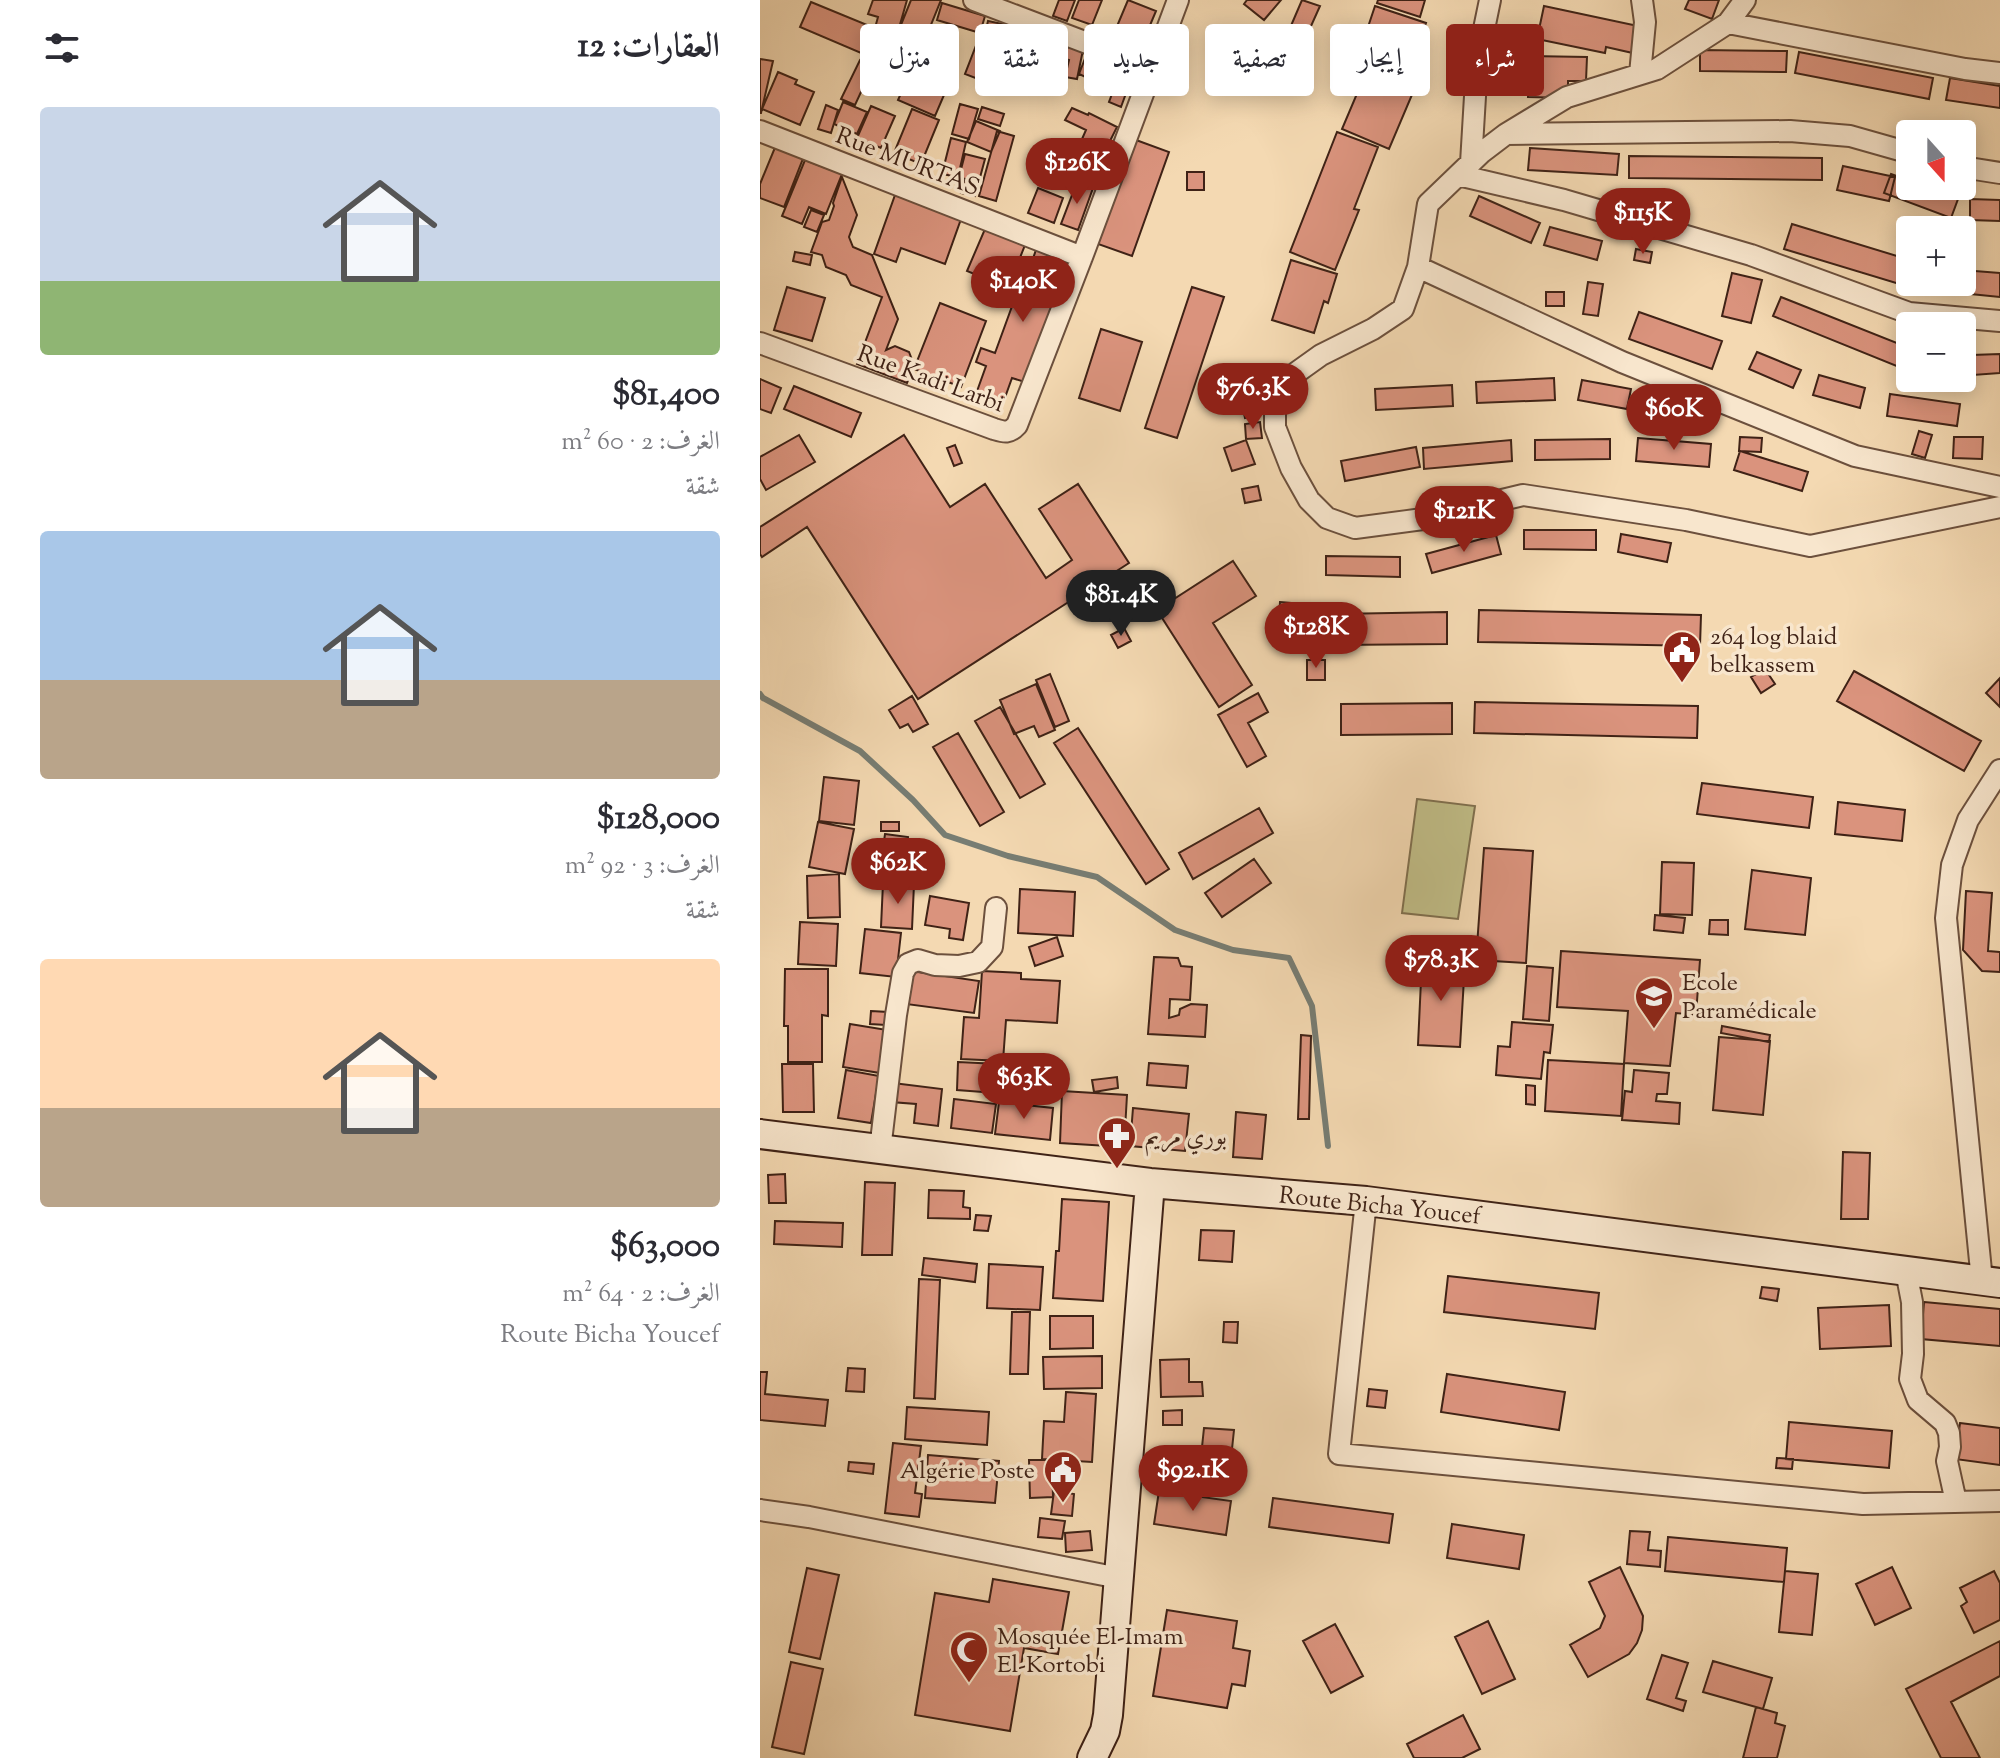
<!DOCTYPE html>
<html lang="ar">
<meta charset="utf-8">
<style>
:root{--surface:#fff;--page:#f7f7f7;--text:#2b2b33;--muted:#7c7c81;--accent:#8f2418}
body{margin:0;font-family:"Sorts Mill Goudy",Amiri,serif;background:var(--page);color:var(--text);direction:rtl;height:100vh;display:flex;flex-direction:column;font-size:30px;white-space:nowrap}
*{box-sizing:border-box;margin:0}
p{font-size:26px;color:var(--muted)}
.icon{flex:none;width:44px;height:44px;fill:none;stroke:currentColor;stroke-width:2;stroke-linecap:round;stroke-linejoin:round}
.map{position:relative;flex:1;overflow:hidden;direction:ltr}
.drawer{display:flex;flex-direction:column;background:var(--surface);width:760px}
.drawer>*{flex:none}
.top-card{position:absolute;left:24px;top:24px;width:760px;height:72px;direction:rtl;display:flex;gap:16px}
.needle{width:52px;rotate:159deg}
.tools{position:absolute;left:1136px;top:120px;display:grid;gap:16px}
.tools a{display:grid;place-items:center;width:80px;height:80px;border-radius:8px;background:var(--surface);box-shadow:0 4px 20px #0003;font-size:40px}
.price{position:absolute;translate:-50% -68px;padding:0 18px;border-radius:28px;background:var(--accent);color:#fff;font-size:26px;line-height:52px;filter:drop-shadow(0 2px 4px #0008)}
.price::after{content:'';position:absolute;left:50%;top:48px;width:24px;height:18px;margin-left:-12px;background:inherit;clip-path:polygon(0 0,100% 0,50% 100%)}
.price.current{background:#222;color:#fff}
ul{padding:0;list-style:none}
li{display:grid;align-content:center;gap:16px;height:424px;padding:0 40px}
li span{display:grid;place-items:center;height:248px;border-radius:8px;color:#555}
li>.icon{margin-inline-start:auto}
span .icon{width:144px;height:144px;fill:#fffc;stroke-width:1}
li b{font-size:34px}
h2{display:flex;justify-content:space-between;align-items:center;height:96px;padding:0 40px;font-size:34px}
.tag{padding:0 28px;border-radius:8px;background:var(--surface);box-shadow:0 4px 20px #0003;font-size:28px;line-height:72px}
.tag.current{background:var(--accent);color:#fff}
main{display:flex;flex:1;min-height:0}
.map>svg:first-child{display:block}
</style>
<main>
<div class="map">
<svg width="1240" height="1758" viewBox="0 0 1240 1758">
<rect width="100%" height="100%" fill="#f4d9b2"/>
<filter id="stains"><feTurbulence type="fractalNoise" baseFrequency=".0025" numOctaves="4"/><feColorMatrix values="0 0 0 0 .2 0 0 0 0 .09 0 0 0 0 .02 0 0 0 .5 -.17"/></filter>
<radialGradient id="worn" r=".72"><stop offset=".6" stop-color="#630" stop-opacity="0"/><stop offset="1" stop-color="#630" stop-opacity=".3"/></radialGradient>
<!-- green -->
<path fill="#c1be88" stroke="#80704f" stroke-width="2" d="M657,799L715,806L698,919L642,913Z"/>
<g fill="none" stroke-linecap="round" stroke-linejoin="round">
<!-- stream -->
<path stroke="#777d73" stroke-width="6" d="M0,694L3,698L100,751L153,800L185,835L248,856L337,877L415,930L473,950L529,958L552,1006L568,1146"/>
</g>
<!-- building -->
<path fill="#da937d" stroke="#3f2216" stroke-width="2" d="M113,0H147L137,35L115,28L118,17L108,14Z
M151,0H181L162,47L136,37Z
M299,0H315L307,21L293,16Z
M319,0H342L332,25L312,18Z
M368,0L396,11L383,42L355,31Z
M487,0H521L504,20L484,4Z
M542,0L560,6L547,35L530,28Z
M618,0H665L660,17L617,3Z
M929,0H959L952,19L925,9Z
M51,2L112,27L101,53L40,27Z
M182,3L225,16L220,33L177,20Z
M615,6L666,23L645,83L595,66Z
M784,6L892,29L886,56L846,47L845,53L777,39Z
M228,21L247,25L245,38L225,34Z
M112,30L126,35L120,50L127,53L122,67L101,59Z
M279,30L302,40L295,57L308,63L303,75L294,72L285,94L257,83Z
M217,43L243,52L231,84L205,74Z
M307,47L323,50L317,79L305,77L309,60L305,59Z
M940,50L1027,51L1026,72L940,71Z
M1039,52L1173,78L1169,99L1035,73Z
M326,56L351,67L340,92L327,86L330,79L319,74Z
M769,56L827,57L826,81H808V98L768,97Z
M0,59L13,61L1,113H0Z
M100,60L124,71L118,84L107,79L95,105L81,99Z
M161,67L187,74L182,90L156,83Z
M361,70L373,74L361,107L349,102Z
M607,70L654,90L629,149L582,129Z
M18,72L37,80L35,84L54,92L40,125L2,109Z
M1190,78L1240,86V108L1186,100Z
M147,80L184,95L175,116L138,100Z
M83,102L107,112L97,134L74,124Z
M200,104L218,109L209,139L192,134Z
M66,105L78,110L71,133L58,129Z
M111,106L135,116L121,148L97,138Z
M222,107L244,114L240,126L218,119Z
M312,108L328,115L329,113L357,127L345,151L322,139L326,130L305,120Z
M152,109L179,120L161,164L134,153Z
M216,121L240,131L231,152L207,142Z
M237,131L254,136L236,201L219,196Z
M577,132L618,147L594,209L599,210L575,270L530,252Z
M191,138L206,142L198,177L182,174Z
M376,140L409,152L372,256L338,244Z
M322,143L347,153L336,181L311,171Z
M16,145L44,156L24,207L0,198V184Z
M770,148L859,154L857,175L768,170Z
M292,150L315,160L304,186L281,176Z
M205,154L225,159L215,196L201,193L205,179L199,177Z
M869,156L1062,158V180L869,178Z
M45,160L82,174L66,214L49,207L42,224L22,216Z
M1083,166L1135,177L1129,201L1077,190Z
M427,172H444V190H427Z
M1131,174L1150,181V186H1162L1198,199L1191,218L1124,193Z
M82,177L97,215L89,237L93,247L112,255L138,319L126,350L135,346L149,352L154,365L147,383L97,364L122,297L91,285L86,275L66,267L62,255L51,252L62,222L69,220L74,206L73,203Z
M317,182L333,188L318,230L301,224Z
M278,188L303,198L294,223L268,213Z
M135,195L201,219L185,264L141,248L136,262L114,254Z
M719,196L780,223L771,243L710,216Z
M1210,199L1240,200V221L1210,220Z
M51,210L64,215L57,232L44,227Z
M1032,224L1150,260V271L1146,286L1024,249Z
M790,227L842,241L837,260L784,245Z
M225,229L265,245L248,288L207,271Z
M277,247L312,259L304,280L300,279L294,295H296L265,382L252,378L243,403L216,394L226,366L216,362L221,348L235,353L255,298L246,294L250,285L263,289L264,285L254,281L260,267L269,270Z
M876,249L892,252L890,263L874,260Z
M35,252L52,255L50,265L33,261Z
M531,260L577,274L568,303L564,301L554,333L512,320Z
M1202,270L1240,273V297L1151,288V282H1202Z
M972,273L1002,280L991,323L962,316Z
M828,282L843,284L838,316L823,314Z
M27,287L65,298L52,341L14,330Z
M432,287L464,297L417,438L385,428Z
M786,292H804V306H786Z
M1021,297L1147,347L1139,367L1013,316Z
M180,303L226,321L201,387L154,369Z
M879,312L962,341L952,369L869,339Z
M341,329L382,342L360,411L319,398Z
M997,352L1041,370L1033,388L989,369Z
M1240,354V373L1213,375L1212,355Z
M1059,375L1105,388L1100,408L1053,395Z
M794,378L795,400L717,403L716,382Z
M0,379L21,388L11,413L0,409Z
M822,380L871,389L867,409L818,400Z
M692,385L693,406L616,410L615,389Z
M34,386L101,413L91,437L24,409Z
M1130,394L1200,404L1197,426L1127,416Z
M493,401L496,415L485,418L482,404Z
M500,422L502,438L486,439L485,424Z
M1159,431L1172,435L1165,458L1152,454Z
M39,435L55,462L6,490L0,479V457Z
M144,435L190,507L225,484L286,578L312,560L279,509L318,484L369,563L158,699L47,527L2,557L0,554V527Z
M980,437L1002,438L1001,452L979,451Z
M1194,437H1223L1222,459L1193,458Z
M878,438L951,444L949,467L876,461Z
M850,439V459L775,460V440Z
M486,440L495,464L472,471L464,448Z
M751,440L752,461L664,469L663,448Z
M195,445L202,463L194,466L187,448Z
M656,447L660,467L585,481L581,461Z
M980,451L1048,472L1042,491L974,470Z
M498,486L501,500L485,503L482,489Z
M764,530H836V550L764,549Z
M861,534L911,543L907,562L858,552Z
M736,535L741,554L672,573L666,554Z
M566,556L640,557V577L566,575Z
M473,561L496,596L453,623L492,685L459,707L397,610Z
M520,602L542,604L541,619L519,618Z
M719,610L941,615L940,646L718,642Z
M687,612V644L576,645V614Z
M364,628L371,641L358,648L351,635Z
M547,660H565V680H547Z
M1005,669L1015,684L1001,693L991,677Z
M1094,671L1221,741L1204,771L1077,701Z
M290,674L309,721L295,727L276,680Z
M1240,678V707L1226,693Z
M276,684L295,730L279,737L274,726L254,734L240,700Z
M498,693L508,712L488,723L506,756L487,767L458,715Z
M152,696L168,724L153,732L148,724L140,728L129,710Z
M715,702L938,706L937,738L714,733Z
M692,703V734L581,735V704Z
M240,707L285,784L260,798L215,721Z
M318,728L409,869L386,884L294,743Z
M198,733L244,812L220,826L173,747Z
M64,777L99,781L94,825L59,821Z
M942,783L1053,797L1049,828L937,814Z
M1078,802L1145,810L1142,841L1075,834Z
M499,808L513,833L433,879L419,853Z
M58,822L94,829L85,874L49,867Z
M121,822H139V831H121Z
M125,834L148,837L147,846L160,848L155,882L119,877Z
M724,848L773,851L766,963L716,960Z
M494,859L511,883L462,917L445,893Z
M902,862L934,863L932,915L900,914Z
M992,870L1051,878L1045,935L985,929Z
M79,874L80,917L48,918L47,876Z
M123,883L154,884L152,929L121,927Z
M260,889L315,892L313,936L258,933Z
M1206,891L1232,893L1228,951L1240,952V972L1222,971L1203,950Z
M170,896L209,903L203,940L189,938L190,929L165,925Z
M895,915L925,918L923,933L894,930Z
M950,920H968V935L949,934Z
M40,922L78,924L76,966L38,964Z
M105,929L141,933L136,977L100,973Z
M297,937L303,956L275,966L269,947Z
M801,951L940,960L936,1015L916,1013L910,1066L864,1063L868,1011L797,1007Z
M394,957L418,958L421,966L432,967L430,1000L410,999L409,1018L419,1015L420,1009L431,1004L447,1005L445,1037L388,1034Z
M662,959L705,961L700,1047L658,1045Z
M767,966L793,968L789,1021L763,1019Z
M25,969H68V1016L62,1015V1062H28V1026H24Z
M151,971L219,981L214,1013L146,1004Z
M222,971L261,973V979L300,981L297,1023L246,1020L243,1061L201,1059L204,1017L219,1018Z
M111,1011L128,1012L126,1025L110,1024Z
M752,1022L793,1025L790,1053L784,1052L781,1079L736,1075L738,1046L750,1047Z
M90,1024L127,1030L120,1073L83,1067Z
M962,1026L1010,1035L1009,1042L961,1033Z
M541,1035L551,1036L549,1119H538Z
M959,1037L1010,1041L1003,1115L953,1110Z
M243,1055L287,1060L284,1085L241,1081Z
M788,1060L864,1064L861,1116L785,1111Z
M198,1062L238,1064L236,1093L197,1090Z
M389,1063L428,1066L426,1088L387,1085Z
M22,1064H53L54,1112H23Z
M86,1070L119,1076L111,1123L78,1118Z
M874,1070L909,1073L907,1094H897L896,1101L920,1103L919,1124L862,1120L865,1091L872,1092Z
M357,1077L358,1088L334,1092L332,1080Z
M133,1083L182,1089L178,1126L154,1123L156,1104L131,1102Z
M766,1085L775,1086V1105L766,1104Z
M302,1091L367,1095L364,1147L300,1143Z
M194,1099L236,1104L232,1133L191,1128Z
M239,1102L293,1108L290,1140L235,1134Z
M373,1108L429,1114L425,1151L370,1146Z
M476,1112L506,1115L502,1159L473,1157Z
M1083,1152L1110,1153L1108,1219H1081Z
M25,1174L26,1203H9L8,1175Z
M105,1182L135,1183L132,1255H102Z
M169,1190L204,1191L203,1207L210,1208V1219L168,1218Z
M302,1199L349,1202L343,1301L293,1298L296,1251H299Z
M216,1215L231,1216L228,1231L214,1230Z
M15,1221L83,1223L82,1247L14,1244Z
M441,1230L474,1231L472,1262L439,1260Z
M164,1258L217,1264L215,1282L162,1275Z
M229,1264L283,1267L280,1310L227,1308Z
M688,1276L839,1293L835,1329L684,1312Z
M159,1279L180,1280L175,1399L154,1398Z
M1002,1287L1019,1289L1017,1301L1000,1298Z
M1164,1302L1240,1309V1346L1161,1339Z
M1129,1305L1131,1346L1060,1349L1058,1308Z
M252,1312H270L268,1374H250Z
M290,1316H333V1348L290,1349Z
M464,1322H478L477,1343L463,1342Z
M342,1356V1388L284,1389L283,1357Z
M429,1359V1382H442L443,1396L401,1397L400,1360Z
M88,1368L105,1369L104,1392L86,1391Z
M0,1372H7L5,1394L68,1400L65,1426L0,1420Z
M687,1374L805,1392L799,1430L681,1412Z
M609,1389L627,1391L625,1408L607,1406Z
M306,1392L336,1394L332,1462L282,1459L284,1421L304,1422Z
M147,1407L229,1412L227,1445L145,1439Z
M422,1410V1425H403V1411Z
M1029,1422L1132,1431L1129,1468L1026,1459Z
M1200,1423L1240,1428V1465L1195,1459Z
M444,1428L474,1430L472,1449L442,1447Z
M133,1443L161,1446L155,1493L162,1494L159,1517L125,1513Z
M168,1455L239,1461L235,1503L165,1498Z
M1017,1458L1033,1459L1032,1469L1016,1468Z
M269,1460H292L293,1497L270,1498Z
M89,1462L114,1464L113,1474L88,1471Z
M294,1491L314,1494L312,1516L291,1514Z
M399,1491L471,1501L466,1535L394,1524Z
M513,1498L633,1514L629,1543L509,1527Z
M280,1518L305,1521L302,1539L278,1537Z
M692,1524L764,1535L759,1569L687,1558Z
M330,1531L332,1550L306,1552L305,1533Z
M870,1531L890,1532L888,1550L901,1551L900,1567L867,1564Z
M908,1537L1027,1548L1024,1582L905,1571Z
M860,1567L883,1616L882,1630L877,1643L869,1654L828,1677L810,1645L840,1628L845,1616L829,1582Z
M1132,1567L1151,1608L1115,1625L1096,1584Z
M47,1568L79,1575L60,1659L29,1652Z
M1025,1571L1058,1574L1052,1635L1019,1632Z
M1234,1571L1240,1583V1620L1214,1633L1201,1606L1207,1602L1200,1588Z
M233,1579L309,1592L298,1654L264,1648L250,1731L155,1715L175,1593L229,1602Z
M407,1610L477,1621L473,1648L490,1651L485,1686L472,1684L467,1708L393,1696Z
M728,1621L755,1679L722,1694L695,1637Z
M575,1624L603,1676L571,1693L543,1641Z
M1240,1641V1676L1191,1702L1220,1758H1181L1146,1689Z
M902,1655L928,1663L916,1698L926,1701L923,1711L887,1699Z
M953,1661L1012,1678L1003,1709L943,1692Z
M31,1662L63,1669L44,1754L12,1747Z
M996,1707L1017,1713L1015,1723L1025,1726L1017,1758H983Z
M703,1715L720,1749L702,1758H654L647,1744Z"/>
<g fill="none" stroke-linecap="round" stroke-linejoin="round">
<defs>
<path id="street" d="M214,0L393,68
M968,23L985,0
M880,74L885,22L882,0
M0,131L322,257
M746,134L807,97L897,69L968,23L1205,69L1240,73
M1150,153L1090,136L1030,131L746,134L721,153L668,204L658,267L862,362L1095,456L1240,487
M711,163L717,63L730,0
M1202,167L1240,173
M698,175L804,200L991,255L1149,313L1240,321
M658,267L643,309L613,329L561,355L526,380L515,401V427L531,468L549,500L567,518L595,528L663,519L763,495L926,520L1050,546L1240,507
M0,343L234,429C244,432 249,434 257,425L322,257L418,0
M120,1150L136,1015L143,973L148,964L158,960L175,965L199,966L218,962L232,947L236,908
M606,1201L579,1454L1103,1504L1240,1501
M1146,1271L1152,1302L1153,1354L1150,1379L1158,1400L1185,1423L1189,1433L1190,1447L1187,1461L1196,1502
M1222,1281L1186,918L1192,865L1208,820L1240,770
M0,1510L49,1517L359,1578"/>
<path id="secondary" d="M0,1134L390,1183L606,1201L1240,1283
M332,1758L345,1731L348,1715L390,1183"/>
</defs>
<!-- street casing -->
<use href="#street" stroke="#6c503d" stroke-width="24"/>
<!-- secondary casing -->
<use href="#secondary" stroke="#3f2216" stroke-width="32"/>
<!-- street -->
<use href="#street" stroke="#f8e6cd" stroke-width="20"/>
<!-- secondary -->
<use href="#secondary" stroke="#f8e6cd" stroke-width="28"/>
</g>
<!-- icons -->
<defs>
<symbol id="civic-pin" viewBox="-11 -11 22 30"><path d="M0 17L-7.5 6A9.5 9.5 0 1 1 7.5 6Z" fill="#8f2418" stroke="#f8e6cd"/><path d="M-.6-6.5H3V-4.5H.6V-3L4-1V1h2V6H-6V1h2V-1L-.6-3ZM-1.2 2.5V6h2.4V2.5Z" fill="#fff"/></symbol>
<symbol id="university-pin" viewBox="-11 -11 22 30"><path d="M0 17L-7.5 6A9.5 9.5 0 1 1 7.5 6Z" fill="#8f2418" stroke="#f8e6cd"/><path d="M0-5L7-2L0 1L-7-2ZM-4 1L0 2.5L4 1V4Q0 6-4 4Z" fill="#fff"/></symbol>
<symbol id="pharmacy-pin" viewBox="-11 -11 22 30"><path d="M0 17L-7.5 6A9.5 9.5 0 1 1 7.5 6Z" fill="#8f2418" stroke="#f8e6cd"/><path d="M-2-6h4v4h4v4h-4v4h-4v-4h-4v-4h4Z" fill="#fff"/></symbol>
<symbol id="mosque-pin" viewBox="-11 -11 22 30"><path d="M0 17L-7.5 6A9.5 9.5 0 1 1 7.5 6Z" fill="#8f2418" stroke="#f8e6cd"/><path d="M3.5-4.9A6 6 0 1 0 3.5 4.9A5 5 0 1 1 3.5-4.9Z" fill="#fff"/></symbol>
</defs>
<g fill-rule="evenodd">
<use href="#civic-pin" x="900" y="628" width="44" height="60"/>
<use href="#university-pin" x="872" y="974" width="44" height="60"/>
<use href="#pharmacy-pin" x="335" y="1114" width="44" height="60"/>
<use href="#civic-pin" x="281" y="1448" width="44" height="60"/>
<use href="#mosque-pin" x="187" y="1628" width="44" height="60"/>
</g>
<g text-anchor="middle" stroke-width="7" stroke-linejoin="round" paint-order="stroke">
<!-- street labels -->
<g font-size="24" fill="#3f2216" stroke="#f8e6cd">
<text transform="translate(148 161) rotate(21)" y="8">Rue MURTAS</text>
<text transform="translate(171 378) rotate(20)" y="8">Rue Kadi Larbi</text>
<text transform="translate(620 1205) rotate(6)" y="8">Route Bicha Youcef</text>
</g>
<!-- poi labels -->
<g font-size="24" fill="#3f2216" stroke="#f8e6cd" text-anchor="start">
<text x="950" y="644">264 log blaid<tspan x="950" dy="28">belkassem</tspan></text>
<text x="922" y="990">Ecole<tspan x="922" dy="28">Paramédicale</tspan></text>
<text x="385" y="1144">بوري مريم</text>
<text x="275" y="1478" text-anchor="end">Algérie Poste</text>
<text x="237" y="1644">Mosquée El-Imam<tspan x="237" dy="28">El-Kortobi</tspan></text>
</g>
</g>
<rect width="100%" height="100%" filter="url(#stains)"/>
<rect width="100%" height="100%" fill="url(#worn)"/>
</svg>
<div class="tools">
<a><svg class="needle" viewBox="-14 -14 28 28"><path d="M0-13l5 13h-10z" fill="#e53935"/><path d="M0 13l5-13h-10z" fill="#7c7c81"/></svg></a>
<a>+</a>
<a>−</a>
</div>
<b class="price" style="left:317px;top:206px">$126K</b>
<b class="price" style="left:883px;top:256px">$115K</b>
<b class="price" style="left:263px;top:324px">$140K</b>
<b class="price" style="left:493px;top:431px">$76.3K</b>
<b class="price" style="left:914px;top:452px">$60K</b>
<b class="price" style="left:704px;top:554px">$121K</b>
<b class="price current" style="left:361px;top:638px">$81.4K</b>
<b class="price" style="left:556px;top:670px">$128K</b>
<b class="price" style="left:138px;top:906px">$62K</b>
<b class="price" style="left:681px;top:1003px">$78.3K</b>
<b class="price" style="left:264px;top:1121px">$63K</b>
<b class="price" style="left:433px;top:1513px">$92.1K</b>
<div class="top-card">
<a class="tag current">شراء</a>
<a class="tag">إيجار</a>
<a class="tag">تصفية</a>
<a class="tag">جديد</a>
<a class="tag">شقة</a>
<a class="tag">منزل</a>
</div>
</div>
<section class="drawer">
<h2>العقارات: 12<svg class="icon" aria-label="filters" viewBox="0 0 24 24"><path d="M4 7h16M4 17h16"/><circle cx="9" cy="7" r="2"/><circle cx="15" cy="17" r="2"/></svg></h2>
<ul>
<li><span style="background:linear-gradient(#c9d6e8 70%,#8fb573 0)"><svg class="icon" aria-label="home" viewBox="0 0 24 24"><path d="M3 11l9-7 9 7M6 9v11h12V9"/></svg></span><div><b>$81,400</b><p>الغرف: 2 · 60 m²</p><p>شقة</p></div></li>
<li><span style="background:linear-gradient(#a9c7e8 60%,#b9a48a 0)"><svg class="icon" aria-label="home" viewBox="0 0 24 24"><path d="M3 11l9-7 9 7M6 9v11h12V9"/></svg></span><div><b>$128,000</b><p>الغرف: 3 · 92 m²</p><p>شقة</p></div></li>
<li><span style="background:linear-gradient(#ffd9b3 60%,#b9a48a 0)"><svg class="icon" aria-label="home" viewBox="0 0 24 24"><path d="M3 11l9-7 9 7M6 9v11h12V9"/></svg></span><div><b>$63,000</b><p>الغرف: 2 · 64 m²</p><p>Route Bicha Youcef</p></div></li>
</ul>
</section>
</main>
